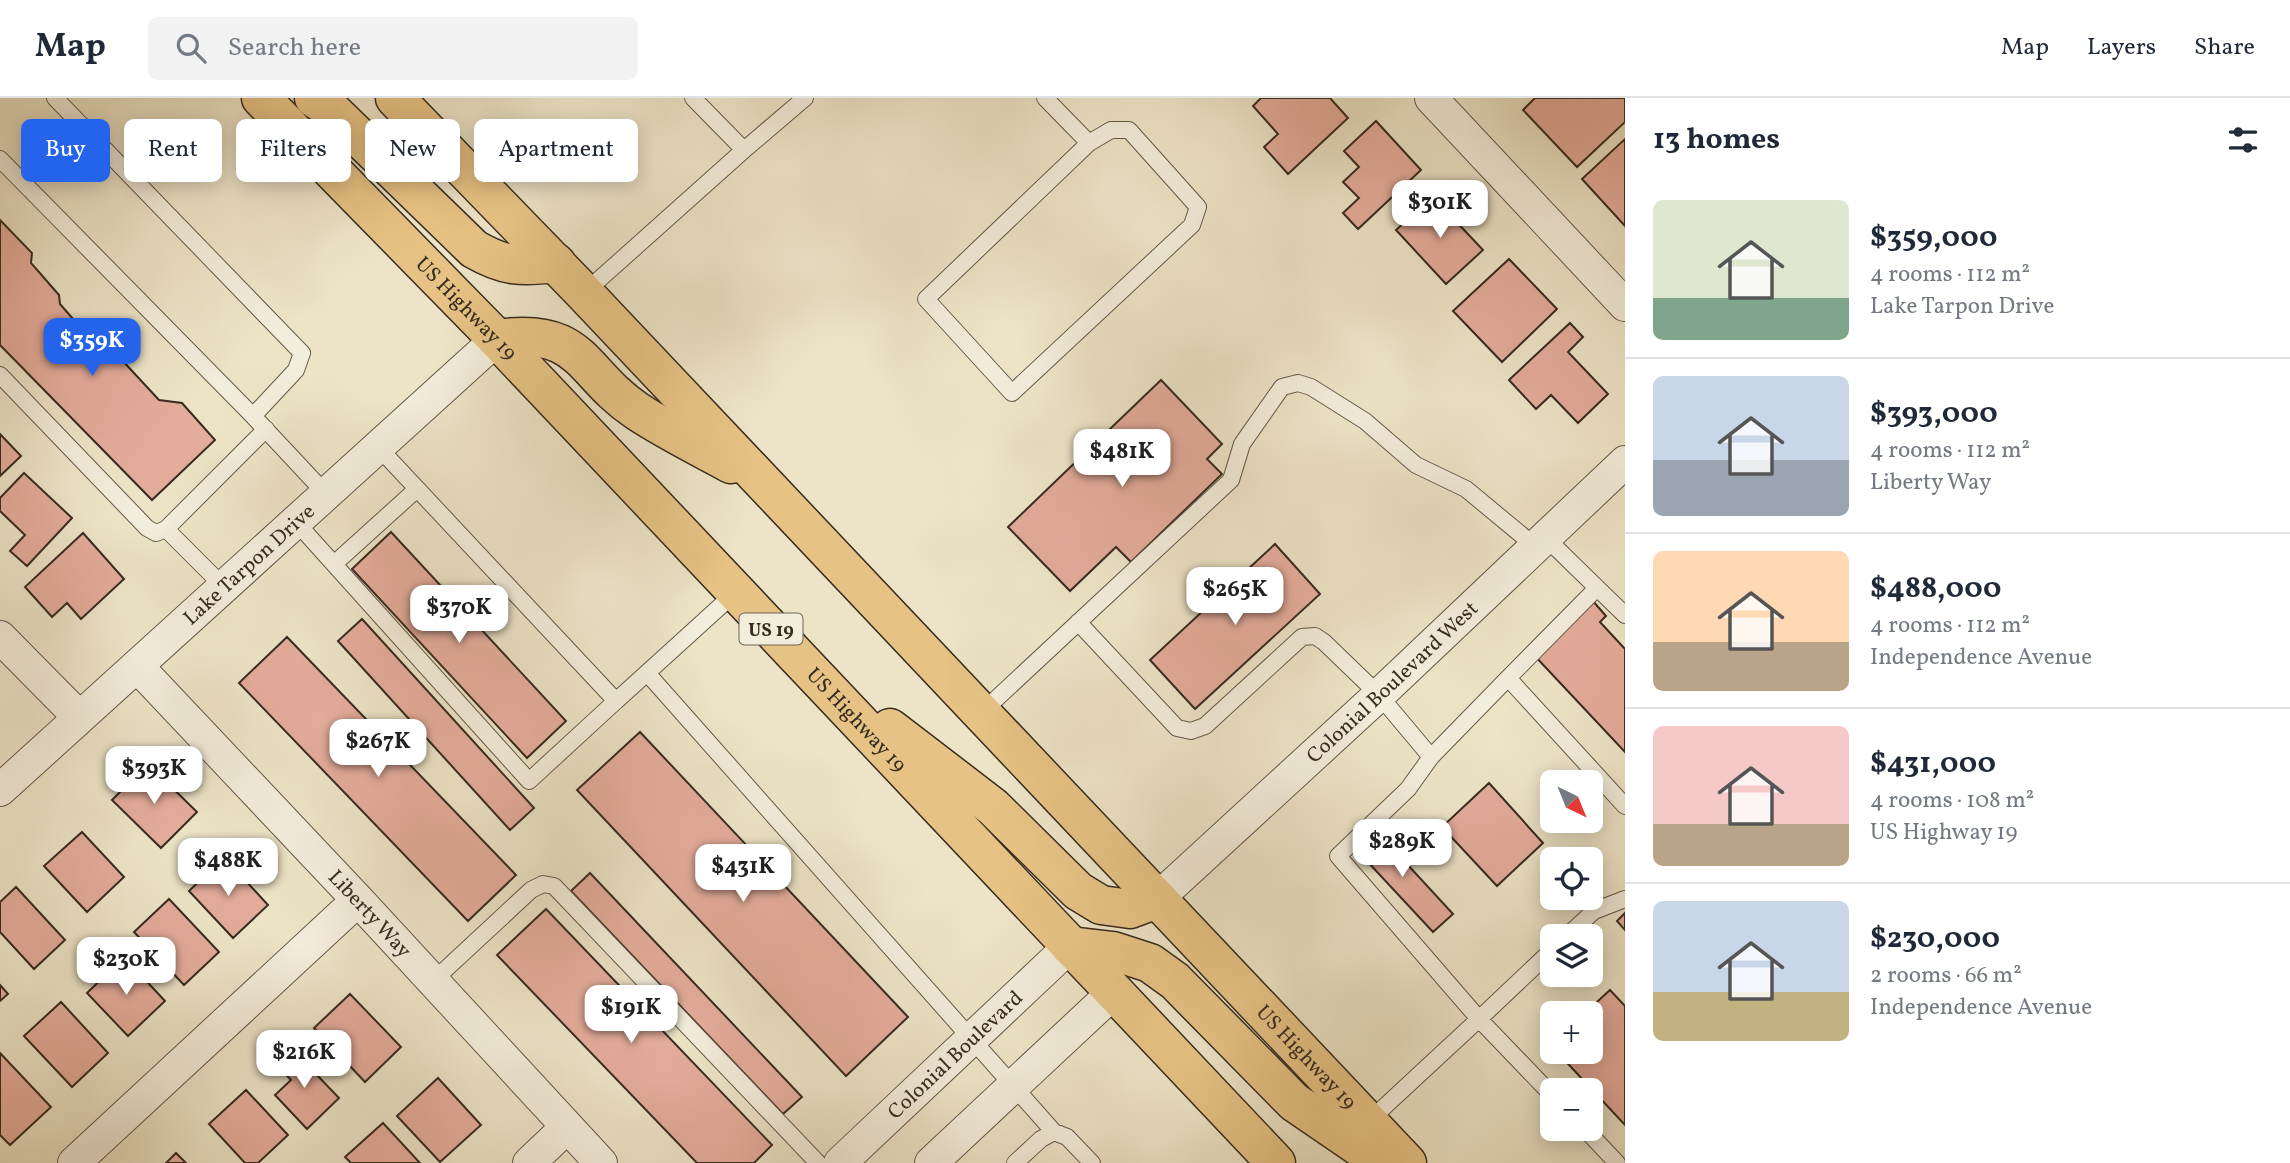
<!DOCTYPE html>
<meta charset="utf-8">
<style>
:root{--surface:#fff;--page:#f2f2f3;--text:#1f2937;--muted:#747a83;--line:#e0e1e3;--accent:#2563eb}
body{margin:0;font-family:Vollkorn,serif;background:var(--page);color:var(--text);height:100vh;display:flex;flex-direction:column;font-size:26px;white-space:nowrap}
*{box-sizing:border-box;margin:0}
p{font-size:23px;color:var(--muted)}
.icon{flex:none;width:38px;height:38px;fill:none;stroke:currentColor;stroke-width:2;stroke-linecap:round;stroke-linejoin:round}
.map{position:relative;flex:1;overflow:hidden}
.sheet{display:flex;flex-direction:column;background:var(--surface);width:665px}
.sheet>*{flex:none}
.top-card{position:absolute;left:21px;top:21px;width:665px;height:63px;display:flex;gap:14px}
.needle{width:46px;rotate:137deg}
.tools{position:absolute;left:1540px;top:672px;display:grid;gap:14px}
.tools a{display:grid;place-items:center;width:63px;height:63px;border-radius:10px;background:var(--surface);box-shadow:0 4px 18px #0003;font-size:35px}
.price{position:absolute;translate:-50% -60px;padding:0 16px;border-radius:14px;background:#fff;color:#222;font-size:23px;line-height:46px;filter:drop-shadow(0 2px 4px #0008)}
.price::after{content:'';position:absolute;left:50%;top:42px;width:21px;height:16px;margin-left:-10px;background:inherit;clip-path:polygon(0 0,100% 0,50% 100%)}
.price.active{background:var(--accent);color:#fff}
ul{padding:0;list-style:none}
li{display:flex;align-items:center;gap:21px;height:175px;padding:0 28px}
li+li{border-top:2px solid var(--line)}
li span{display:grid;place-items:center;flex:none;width:196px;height:140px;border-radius:10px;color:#555}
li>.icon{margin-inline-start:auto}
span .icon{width:84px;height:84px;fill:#fffc;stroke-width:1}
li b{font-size:30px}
h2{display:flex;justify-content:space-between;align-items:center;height:84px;padding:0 28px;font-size:30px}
.tag{padding:0 24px;border-radius:10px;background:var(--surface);box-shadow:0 4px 18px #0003;font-size:24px;line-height:63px}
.tag.active{background:var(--accent);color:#fff}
header{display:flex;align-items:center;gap:42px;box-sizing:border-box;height:98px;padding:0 35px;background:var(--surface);border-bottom:2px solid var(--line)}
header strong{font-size:33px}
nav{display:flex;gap:38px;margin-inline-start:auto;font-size:24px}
.search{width:490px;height:63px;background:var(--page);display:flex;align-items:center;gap:18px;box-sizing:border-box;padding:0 24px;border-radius:10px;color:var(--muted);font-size:26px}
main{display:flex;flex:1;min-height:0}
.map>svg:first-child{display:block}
</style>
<header>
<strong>Map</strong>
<div class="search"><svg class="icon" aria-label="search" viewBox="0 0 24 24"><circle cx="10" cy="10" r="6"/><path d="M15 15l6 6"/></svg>Search here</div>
<nav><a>Map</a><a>Layers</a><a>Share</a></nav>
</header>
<main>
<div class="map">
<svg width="1625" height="1065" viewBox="0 0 1625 1065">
<rect width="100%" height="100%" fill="#ede4c7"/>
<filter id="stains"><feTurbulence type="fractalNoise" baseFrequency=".00286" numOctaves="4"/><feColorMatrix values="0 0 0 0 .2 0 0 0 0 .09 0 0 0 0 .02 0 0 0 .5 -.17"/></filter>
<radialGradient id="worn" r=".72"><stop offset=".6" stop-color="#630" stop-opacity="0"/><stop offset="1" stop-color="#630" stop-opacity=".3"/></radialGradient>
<!-- building -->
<path fill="#e4ac9b" stroke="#372c20" stroke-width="2" d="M1261,0H1330L1348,20L1288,76L1264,49L1278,36L1253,8Z
M1535,0H1625V24L1577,69L1523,12Z
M1376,23L1421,72L1358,131L1343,115L1359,100L1343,84L1359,69L1344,53Z
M1625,41V128L1582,81Z
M1433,99L1483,152L1446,186L1396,132Z
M0,122L32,155L31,165L59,197L60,206L73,221L87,233L96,234L159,302L182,305L215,342L152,402L0,247Z
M1509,161L1557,211L1502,264L1453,213Z
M1570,225L1583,239L1568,254L1608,296L1578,325L1551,297L1536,311L1509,282Z
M1161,282L1222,346L1207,361L1222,376L1131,464L1116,449L1070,493L1008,429Z
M0,336L21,358L0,378Z
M24,375L72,420L27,468L10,453L25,437L0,413V400Z
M391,434L566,623L527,660L352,471Z
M83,435L124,481L81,521L67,505L52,519L25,489Z
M1275,446L1320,496L1195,611L1150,562Z
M1592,502L1606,518L1600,524L1625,551V654L1533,556Z
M362,521L534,710L510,732L338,543Z
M287,539L516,777L468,823L239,585Z
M640,634L908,919L846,978L577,692Z
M148,666L197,714L161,750L112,702Z
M1489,685L1543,745L1497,788L1442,729Z
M1372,728L1453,816L1433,834L1352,747Z
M82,734L124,779L87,814L44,768Z
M224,759L268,807L233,840L189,793Z
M590,775L802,999L783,1016L571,793Z
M16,789L65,842L34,871L0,834V804Z
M169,801L219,854L184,887L134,834Z
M546,811L772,1047L754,1065H697L497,857Z
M1625,815V832L1617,823Z
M124,859L165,903L128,938L87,895Z
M0,887L8,896L0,903Z
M1610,892L1625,908V1027L1557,954H1591V915H1585Z
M350,896L401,949L365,984L314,930Z
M61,904L108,955L72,989L24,938Z
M291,950L339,1000L307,1031L275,997L291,982L275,965Z
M0,955L51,1009L10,1047L0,1037Z
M438,980L481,1027L440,1064L397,1018Z
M246,992L288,1037L258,1065H245L209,1026Z
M383,1025L420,1065H351L345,1059Z
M176,1055L186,1065H166Z"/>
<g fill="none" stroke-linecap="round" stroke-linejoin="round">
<defs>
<path id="lane" d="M55,0L302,255L296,272L253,318L326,396
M1045,0L1089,45
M1111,32H1129L1198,109L1192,127L1012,295L926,201L1089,45Z
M744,52L805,0
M0,61L253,318
M584,195L744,52L693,0
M0,277L147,430L156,435L166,431L266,331
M296,424L529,683L616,603L378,349
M166,431L224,489
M1546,440L1625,517
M334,466L417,391
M1078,524L1177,630L1191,633L1205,628L1302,539L1315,538L1324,544L1379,597L1431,659L1508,580L1625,708
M647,575L1054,1034
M1508,580L1596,491
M616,603L736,494
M981,615L1231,382L1242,346L1282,289L1298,285L1311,289L1365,323L1416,367L1466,391L1536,449
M1431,659L1408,691L1338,758L1479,921L1552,852
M1567,838L1594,813L1625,801
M433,883L531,792L543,786L554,788L818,1065
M1369,1023L1479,921L1552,997
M1585,1031L1617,1065
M1015,1065L1041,1041L1054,1034L1067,1039L1092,1065"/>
<g id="street">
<path d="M1431,0L1625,207"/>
<path d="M0,539L79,619"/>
<path id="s1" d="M137,568L358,802L601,1065"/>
<path id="s2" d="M0,692L497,241"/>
<path id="s3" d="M1157,801L1379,597L1625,364"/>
<path d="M74,1065L358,802"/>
<path d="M529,1065L566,1030"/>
<path id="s4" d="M840,1065L1070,848"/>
<path d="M931,1065L1114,894"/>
</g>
<g id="highway">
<path id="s5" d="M261,0L497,241L1276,1065"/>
<path d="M314,0L329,10L474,151C505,169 521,169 556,165"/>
<path id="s6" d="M395,0L584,195L1407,1065"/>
<path d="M497,241C584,228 580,275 637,313C667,333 700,349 731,366"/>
<path d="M890,630L993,709L1078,793L1101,807L1130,811L1157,801"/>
<path d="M1070,848L1113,853L1150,865L1175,883L1294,1004L1383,1065"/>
</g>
</defs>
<!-- lane casing -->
<use href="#lane" stroke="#645a4a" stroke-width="18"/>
<!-- street casing -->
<use href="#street" stroke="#645a4a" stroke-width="34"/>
<!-- highway casing -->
<use href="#highway" stroke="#372c20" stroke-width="41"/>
<!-- lane -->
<use href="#lane" stroke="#f3eddb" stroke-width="16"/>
<!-- street -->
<use href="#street" stroke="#f3eddb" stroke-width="32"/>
<!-- highway -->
<use href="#highway" stroke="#e6c284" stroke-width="38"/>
</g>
<g text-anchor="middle" stroke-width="5" stroke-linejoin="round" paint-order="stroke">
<!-- shield labels -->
<rect fill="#f3eddb" stroke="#6f6658" stroke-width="2" x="739.5" y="515.5" width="63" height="31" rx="5"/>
<g font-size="19" font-weight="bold" fill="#372c20">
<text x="771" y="538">US 19</text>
</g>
<!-- street labels -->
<g font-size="21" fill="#372c20" stroke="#f3eddb">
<text dy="7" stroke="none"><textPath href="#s5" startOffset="294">US Highway 19</textPath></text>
<text dy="7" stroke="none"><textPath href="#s2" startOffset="336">Lake Tarpon Drive</textPath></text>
<text dy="7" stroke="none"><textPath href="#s3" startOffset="320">Colonial Boulevard West</textPath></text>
<text dy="7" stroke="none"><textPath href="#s5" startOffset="861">US Highway 19</textPath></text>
<text dy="7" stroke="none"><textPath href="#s1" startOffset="340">Liberty Way</textPath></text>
<text dy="7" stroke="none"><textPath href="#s4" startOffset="158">Colonial Boulevard</textPath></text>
<text dy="7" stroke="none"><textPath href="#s6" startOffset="1323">US Highway 19</textPath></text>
</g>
</g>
<rect width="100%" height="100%" filter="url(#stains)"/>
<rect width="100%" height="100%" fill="url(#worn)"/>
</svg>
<div class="tools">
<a><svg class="needle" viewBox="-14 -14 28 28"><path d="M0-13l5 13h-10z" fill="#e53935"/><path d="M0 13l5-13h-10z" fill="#747a83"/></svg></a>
<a><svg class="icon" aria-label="locate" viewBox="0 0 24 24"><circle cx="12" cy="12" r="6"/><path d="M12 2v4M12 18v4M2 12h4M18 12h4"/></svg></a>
<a><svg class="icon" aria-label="layers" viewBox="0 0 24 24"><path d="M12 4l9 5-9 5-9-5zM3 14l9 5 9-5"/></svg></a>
<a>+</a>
<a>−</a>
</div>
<b class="price" style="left:1440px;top:142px">$301K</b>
<b class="price active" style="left:92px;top:280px">$359K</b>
<b class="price" style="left:1122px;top:391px">$481K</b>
<b class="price" style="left:1235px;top:529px">$265K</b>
<b class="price" style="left:459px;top:547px">$370K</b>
<b class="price" style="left:378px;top:681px">$267K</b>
<b class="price" style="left:154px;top:708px">$393K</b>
<b class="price" style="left:1402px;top:781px">$289K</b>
<b class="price" style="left:228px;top:800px">$488K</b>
<b class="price" style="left:743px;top:806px">$431K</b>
<b class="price" style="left:126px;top:899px">$230K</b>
<b class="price" style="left:631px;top:947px">$191K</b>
<b class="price" style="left:304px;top:992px">$216K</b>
<div class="top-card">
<a class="tag active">Buy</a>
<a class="tag">Rent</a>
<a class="tag">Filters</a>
<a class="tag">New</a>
<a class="tag">Apartment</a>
</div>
</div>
<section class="sheet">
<h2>13 homes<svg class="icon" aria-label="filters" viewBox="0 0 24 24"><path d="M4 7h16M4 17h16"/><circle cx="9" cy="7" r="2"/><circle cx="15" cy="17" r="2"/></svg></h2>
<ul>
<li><span style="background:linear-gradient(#dfe7d0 70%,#7fa58c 0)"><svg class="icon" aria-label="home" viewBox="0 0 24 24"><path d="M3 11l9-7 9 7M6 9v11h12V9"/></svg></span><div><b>$359,000</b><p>4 rooms · 112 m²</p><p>Lake Tarpon Drive</p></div></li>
<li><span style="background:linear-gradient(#c9d6e8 60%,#9aa5b1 0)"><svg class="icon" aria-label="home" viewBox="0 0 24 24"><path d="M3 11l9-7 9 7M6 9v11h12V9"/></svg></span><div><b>$393,000</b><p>4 rooms · 112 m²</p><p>Liberty Way</p></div></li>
<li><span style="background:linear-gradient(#ffd9b3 65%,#b9a48a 0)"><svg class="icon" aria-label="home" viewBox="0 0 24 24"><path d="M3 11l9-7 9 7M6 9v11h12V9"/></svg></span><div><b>$488,000</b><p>4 rooms · 112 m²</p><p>Independence Avenue</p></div></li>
<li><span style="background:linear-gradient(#f6c9c9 70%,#b9a48a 0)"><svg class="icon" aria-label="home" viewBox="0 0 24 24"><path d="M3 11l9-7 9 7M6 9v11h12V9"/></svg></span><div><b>$431,000</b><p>4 rooms · 108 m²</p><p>US Highway 19</p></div></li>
<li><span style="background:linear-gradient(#c9d6e8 65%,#c2b280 0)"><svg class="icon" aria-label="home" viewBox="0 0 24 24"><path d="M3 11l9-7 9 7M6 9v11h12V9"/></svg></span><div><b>$230,000</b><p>2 rooms · 66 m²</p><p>Independence Avenue</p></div></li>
</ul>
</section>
</main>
